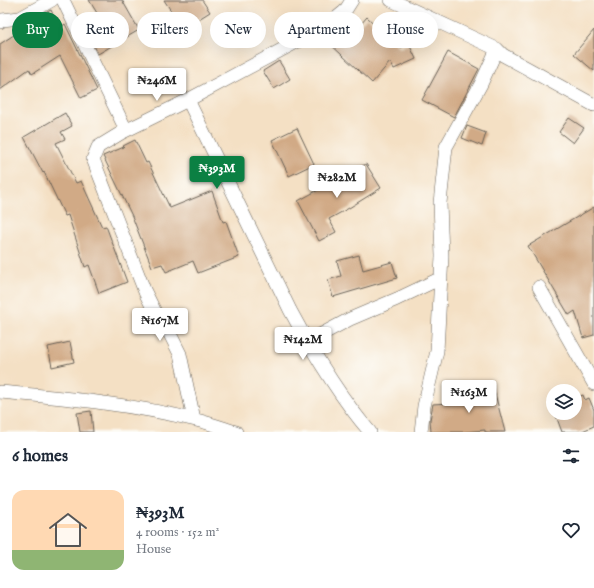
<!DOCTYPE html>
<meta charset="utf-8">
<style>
:root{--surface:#fff;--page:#f2f2f3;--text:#1f2937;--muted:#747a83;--line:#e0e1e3;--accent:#0b8043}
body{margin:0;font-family:"IM FELL English",serif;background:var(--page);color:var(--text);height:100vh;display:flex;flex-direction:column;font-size:15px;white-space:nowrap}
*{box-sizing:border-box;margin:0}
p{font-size:13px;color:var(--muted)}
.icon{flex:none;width:22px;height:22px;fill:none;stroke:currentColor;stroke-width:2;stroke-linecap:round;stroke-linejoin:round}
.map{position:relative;height:432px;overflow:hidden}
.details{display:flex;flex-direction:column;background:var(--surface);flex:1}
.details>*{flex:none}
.hud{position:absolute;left:12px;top:12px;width:570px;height:36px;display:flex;gap:8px}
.controls{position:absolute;left:546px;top:384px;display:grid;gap:8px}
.controls a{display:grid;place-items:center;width:36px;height:36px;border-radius:50%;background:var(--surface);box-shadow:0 4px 16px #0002;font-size:20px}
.price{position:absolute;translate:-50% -34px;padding:0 9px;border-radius:4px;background:#fff;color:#222;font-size:13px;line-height:26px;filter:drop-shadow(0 1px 2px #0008)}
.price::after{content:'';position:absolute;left:50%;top:24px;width:12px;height:9px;margin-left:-6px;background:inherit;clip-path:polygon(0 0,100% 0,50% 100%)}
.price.current{background:var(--accent);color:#fff}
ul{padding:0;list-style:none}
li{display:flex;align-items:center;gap:12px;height:100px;padding:0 12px}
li+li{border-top:1px solid var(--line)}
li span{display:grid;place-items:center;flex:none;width:112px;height:80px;border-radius:12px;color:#555}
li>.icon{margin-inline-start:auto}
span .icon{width:48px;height:48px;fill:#fffc;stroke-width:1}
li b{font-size:17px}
h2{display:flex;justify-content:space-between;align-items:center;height:48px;padding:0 12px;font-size:17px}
.chip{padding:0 14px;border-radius:18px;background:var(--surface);box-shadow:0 4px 16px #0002;font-size:14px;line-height:36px}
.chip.current{background:var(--accent);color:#fff}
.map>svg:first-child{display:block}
</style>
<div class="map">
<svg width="594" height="432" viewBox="0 0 594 432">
<rect width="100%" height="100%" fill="#fdfcf7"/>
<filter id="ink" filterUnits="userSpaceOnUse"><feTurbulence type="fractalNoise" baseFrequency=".025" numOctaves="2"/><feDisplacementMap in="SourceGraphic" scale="8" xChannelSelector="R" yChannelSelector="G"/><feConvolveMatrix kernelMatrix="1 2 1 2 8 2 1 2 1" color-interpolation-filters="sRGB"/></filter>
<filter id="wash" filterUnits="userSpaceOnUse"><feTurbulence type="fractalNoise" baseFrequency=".012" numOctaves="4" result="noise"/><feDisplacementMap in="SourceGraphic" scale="16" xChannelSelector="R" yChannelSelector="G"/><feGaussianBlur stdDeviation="0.9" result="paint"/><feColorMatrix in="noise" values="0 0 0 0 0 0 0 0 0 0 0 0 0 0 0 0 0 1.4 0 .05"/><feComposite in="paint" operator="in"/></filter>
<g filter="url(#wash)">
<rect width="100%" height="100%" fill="#f4e0c4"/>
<g id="blocks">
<!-- building -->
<path fill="#d1aa86" d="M89,0H122L139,30L98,54L92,41L104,34L101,29L105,26Z
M164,0H202L210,12L183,29Z
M51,10L59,28L65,24L97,90L81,98L60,56L32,74L29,69L0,90V44L40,18L39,16Z
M367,17L400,48L409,44L416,59L394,69L390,62L372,83L328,42L345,24L354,32Z
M594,30V71L574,54Z
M448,52L479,69L454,117L422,100Z
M279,61L290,79L274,89L263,71Z
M65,113L72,126L61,132L65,139L56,143L76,183L81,181L102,227L106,226L127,282L99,293L89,265L85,267L68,215L65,216L44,172L43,173L24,137Z
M569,118L584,128L573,143L559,132Z
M467,126L486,133L482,146L462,138Z
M297,128L314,164L289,176L272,140Z
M135,140L146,163L148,162L170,208L212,191L223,222L226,221L239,257L198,273L193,261L166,272L162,264L152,267L132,216L103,156L124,147L123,146Z
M366,164L381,188L349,208L329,219L336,232L319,241L298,201Z
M594,207V335L583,338L575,311L569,315L528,246Z
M359,255L363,270L392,262L397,278L333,297L328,280L341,276L337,261Z
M70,342L74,362L52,367L48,347Z
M493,386L505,432H485V430L464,432H431L430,420L433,404L451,403L471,397L470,392Z
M583,395L585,400L589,398L594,410V426L580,432H562L555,413H575V398Z
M91,411L93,432H80L77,413Z"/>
</g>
</g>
<g filter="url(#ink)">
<use href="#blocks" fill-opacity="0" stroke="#686157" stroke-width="1"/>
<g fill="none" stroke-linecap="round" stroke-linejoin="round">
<defs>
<path id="street" d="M63,0L126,130
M391,0L497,49L503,55L594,105
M0,22L2,20L20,18L52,0
M188,100L290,310C313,353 338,395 370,432
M539,287L594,384
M307,342L350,319L397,299L441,278
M0,392C65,398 132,404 196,420C209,423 223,428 236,432
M194,419L180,354L166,326L155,312L145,292L93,159L98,147L121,133L188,100L328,25L345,11L352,0
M421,432L424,406L437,351L442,256L440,203L446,147L481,84L497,49"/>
</defs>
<!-- street casing -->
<use href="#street" stroke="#686157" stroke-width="14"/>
<!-- street -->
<use href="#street" stroke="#fff" stroke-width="13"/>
</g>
</g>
</svg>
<div class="controls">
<a><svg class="icon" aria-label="layers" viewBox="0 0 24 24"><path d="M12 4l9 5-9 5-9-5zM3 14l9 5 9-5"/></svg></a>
</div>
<b class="price" style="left:157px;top:102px">₦246M</b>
<b class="price current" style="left:217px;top:190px">₦393M</b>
<b class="price" style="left:337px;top:199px">₦282M</b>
<b class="price" style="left:160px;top:342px">₦167M</b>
<b class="price" style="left:303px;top:361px">₦142M</b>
<b class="price" style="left:469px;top:414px">₦163M</b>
<div class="hud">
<a class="chip current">Buy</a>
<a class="chip">Rent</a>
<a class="chip">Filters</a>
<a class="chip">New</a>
<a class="chip">Apartment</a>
<a class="chip">House</a>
</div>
</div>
<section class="details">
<h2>6 homes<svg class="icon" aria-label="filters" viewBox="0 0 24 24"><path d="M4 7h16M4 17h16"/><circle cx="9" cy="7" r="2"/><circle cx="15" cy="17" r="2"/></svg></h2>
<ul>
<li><span style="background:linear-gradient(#ffd9b3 75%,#8fb573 0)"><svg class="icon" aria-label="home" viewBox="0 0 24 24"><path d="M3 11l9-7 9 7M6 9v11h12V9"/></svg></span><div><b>₦393M</b><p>4 rooms · 152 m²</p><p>House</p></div><svg class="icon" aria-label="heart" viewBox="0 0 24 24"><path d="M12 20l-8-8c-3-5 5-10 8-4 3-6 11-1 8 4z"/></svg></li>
</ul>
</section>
